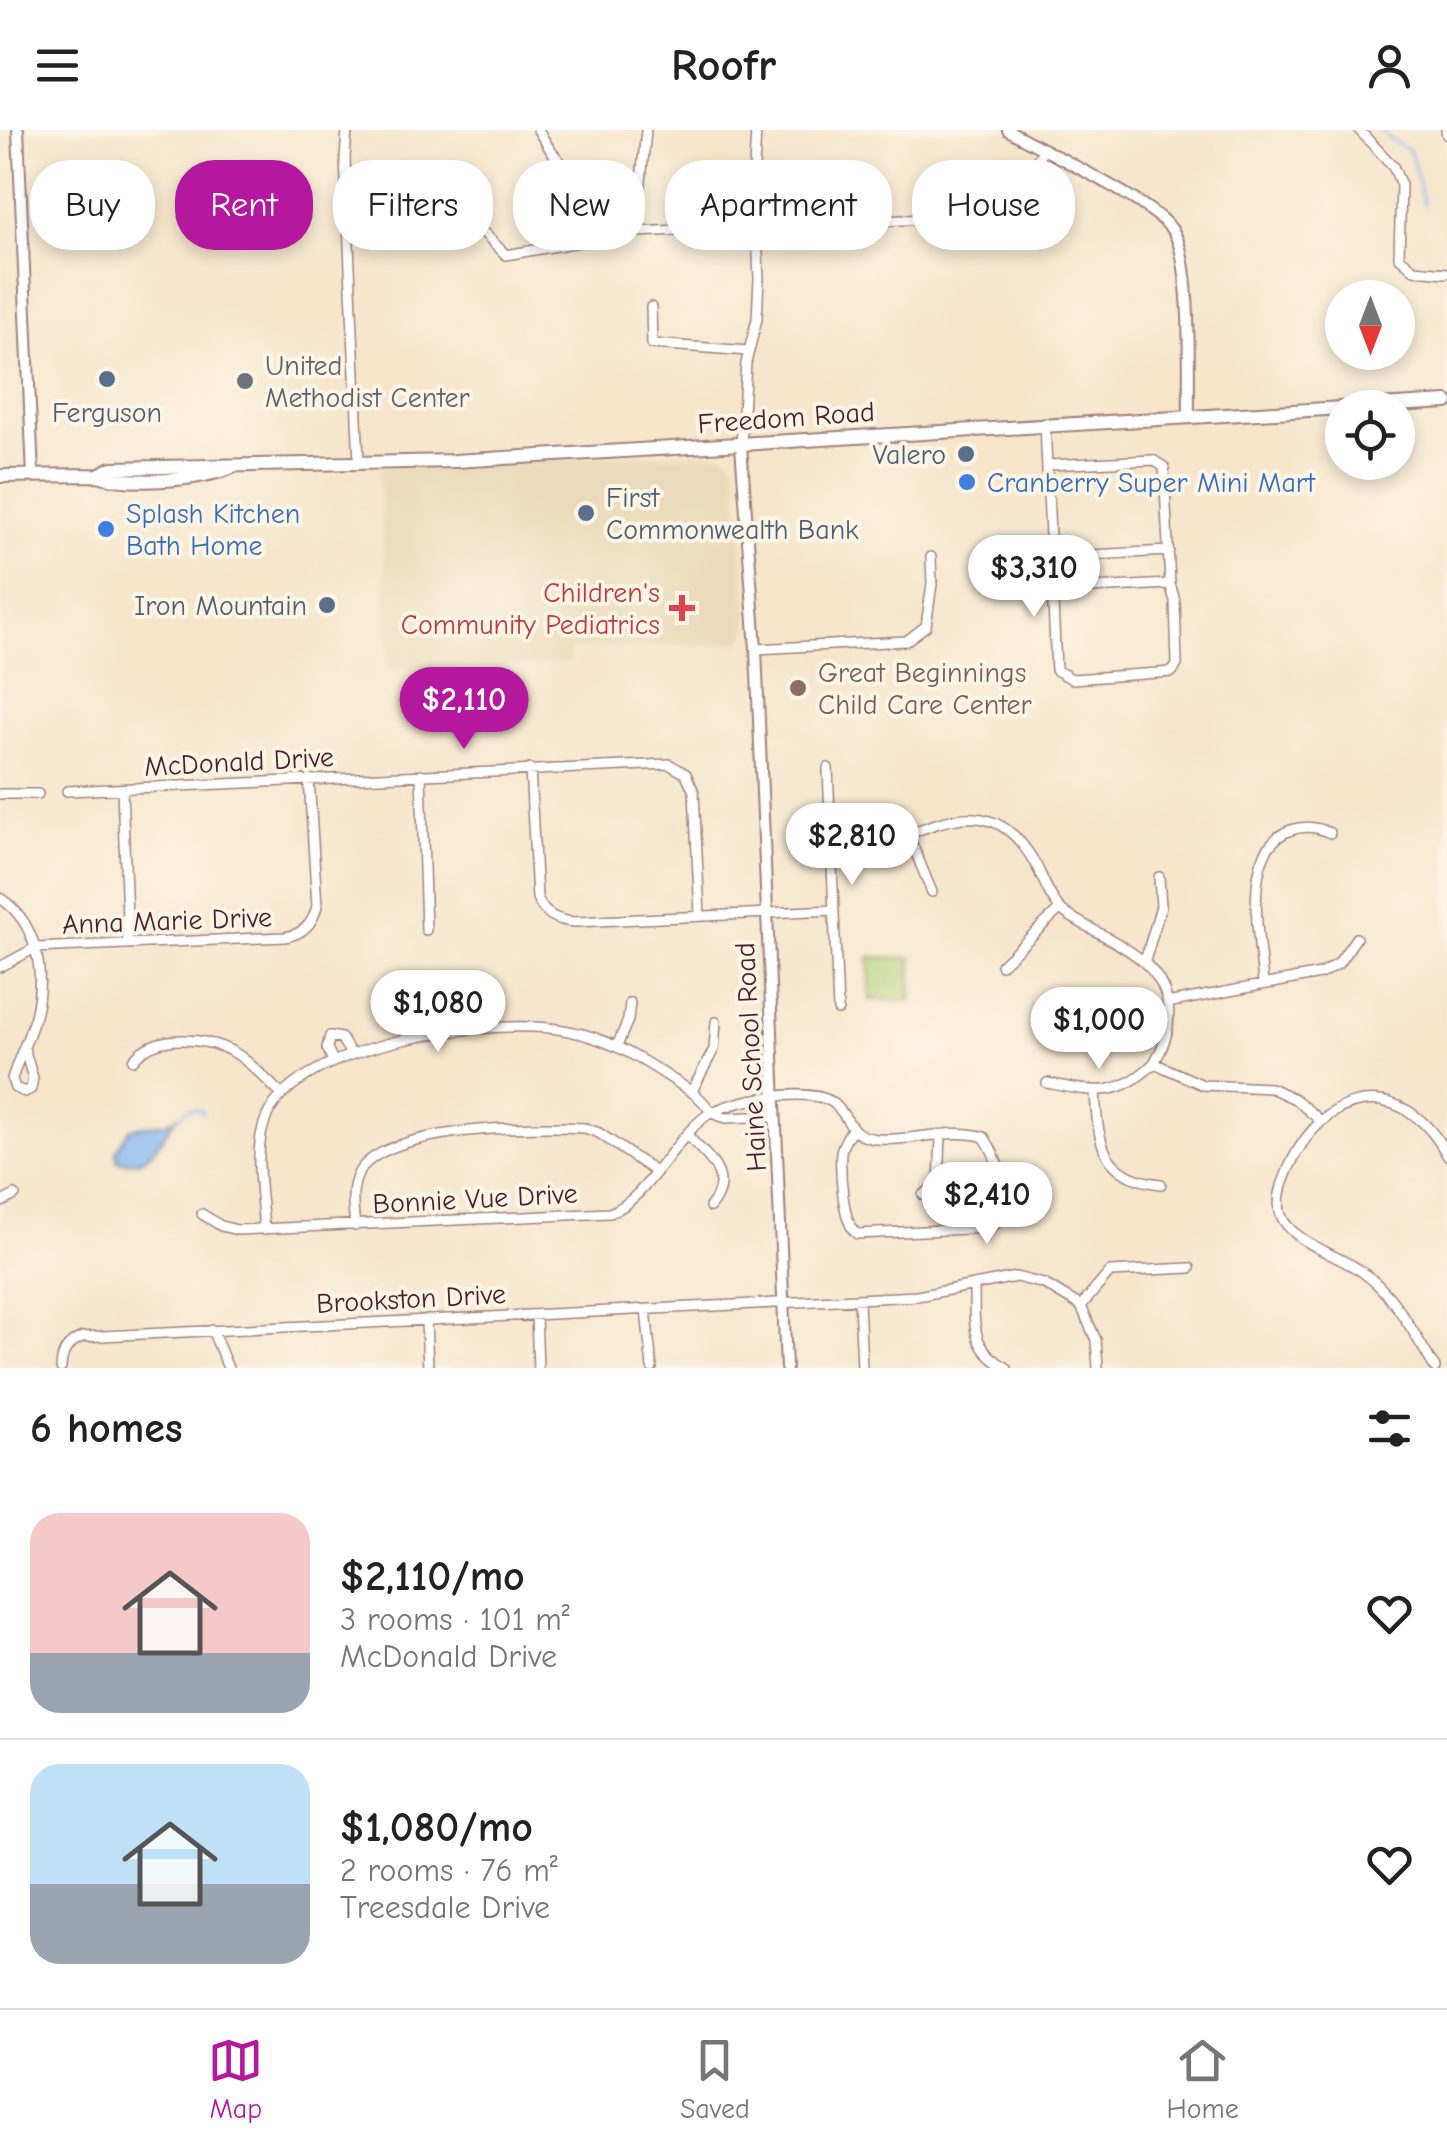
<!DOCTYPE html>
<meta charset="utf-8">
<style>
:root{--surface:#fff;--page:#f6f6f6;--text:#222;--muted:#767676;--line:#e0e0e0;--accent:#b5179e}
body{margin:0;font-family:"Comic Neue",sans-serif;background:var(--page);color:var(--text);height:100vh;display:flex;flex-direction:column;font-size:38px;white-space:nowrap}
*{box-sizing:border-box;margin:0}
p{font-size:32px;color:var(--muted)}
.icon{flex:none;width:55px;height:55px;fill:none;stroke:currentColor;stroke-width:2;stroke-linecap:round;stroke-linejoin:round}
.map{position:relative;height:1238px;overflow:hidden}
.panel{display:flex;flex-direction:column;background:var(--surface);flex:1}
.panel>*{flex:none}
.banner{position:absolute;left:30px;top:30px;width:1388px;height:90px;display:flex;gap:20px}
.needle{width:65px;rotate:180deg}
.tools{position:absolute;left:1325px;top:150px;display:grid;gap:20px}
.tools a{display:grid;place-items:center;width:90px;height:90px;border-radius:50%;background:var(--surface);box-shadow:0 5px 15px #0003;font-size:50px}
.price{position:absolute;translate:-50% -85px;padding:0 22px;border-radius:35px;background:#fff;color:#222;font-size:32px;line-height:65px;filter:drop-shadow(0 2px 5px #0008)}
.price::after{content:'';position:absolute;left:50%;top:60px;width:30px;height:22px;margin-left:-15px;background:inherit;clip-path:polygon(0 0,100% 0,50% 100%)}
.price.selected{background:var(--accent);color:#fff}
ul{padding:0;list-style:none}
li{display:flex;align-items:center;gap:30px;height:250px;padding:0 30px}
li+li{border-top:2px solid var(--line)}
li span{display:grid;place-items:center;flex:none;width:280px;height:200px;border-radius:30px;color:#555}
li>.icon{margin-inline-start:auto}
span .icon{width:120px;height:120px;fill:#fffc;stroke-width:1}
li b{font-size:42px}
h2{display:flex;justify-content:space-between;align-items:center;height:120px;padding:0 30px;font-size:42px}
.tag{padding:0 35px;border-radius:40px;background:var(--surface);box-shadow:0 5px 15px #0003;font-size:35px;line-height:90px}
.tag.selected{background:var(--accent);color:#fff}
header{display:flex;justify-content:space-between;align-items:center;height:130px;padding:0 30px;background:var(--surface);font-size:45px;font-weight:700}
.tabs{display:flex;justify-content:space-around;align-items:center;height:140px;border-top:2px solid var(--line);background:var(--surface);font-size:28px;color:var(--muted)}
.tabs a{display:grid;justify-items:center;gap:5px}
.tabs .selected{color:var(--accent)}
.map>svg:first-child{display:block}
</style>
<header><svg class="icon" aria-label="menu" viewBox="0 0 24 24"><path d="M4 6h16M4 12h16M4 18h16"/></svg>Roofr<svg class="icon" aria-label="person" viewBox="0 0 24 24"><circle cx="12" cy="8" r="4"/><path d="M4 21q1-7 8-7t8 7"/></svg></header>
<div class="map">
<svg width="1447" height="1238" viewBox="0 0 1447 1238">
<rect width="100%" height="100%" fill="#fcf5e5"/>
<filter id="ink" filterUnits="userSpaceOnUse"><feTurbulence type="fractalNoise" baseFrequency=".01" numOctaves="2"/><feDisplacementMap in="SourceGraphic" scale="20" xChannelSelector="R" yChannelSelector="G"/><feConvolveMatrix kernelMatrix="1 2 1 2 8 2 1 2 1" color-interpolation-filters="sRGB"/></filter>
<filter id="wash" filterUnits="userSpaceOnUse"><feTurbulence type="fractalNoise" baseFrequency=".0048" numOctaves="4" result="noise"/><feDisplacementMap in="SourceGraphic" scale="40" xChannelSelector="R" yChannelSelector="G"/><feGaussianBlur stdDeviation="2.25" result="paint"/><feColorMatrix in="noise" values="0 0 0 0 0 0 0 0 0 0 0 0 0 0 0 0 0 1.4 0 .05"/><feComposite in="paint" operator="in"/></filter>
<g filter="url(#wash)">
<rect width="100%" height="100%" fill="#f7e5cc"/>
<!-- built -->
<path fill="#ead9ba" d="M723,323L734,332L736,339L748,500L740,513L570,519V533L389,539L379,337Z"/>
<!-- green -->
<path fill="#afcd74" stroke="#7c7650" stroke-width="2.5" d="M869,827L912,828L911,870H870Z"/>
<!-- water -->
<path fill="#86b8f3" stroke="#686c8f" stroke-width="2.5" d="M180,985C157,1004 158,1037 118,1031L116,1020L131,998L166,993Z"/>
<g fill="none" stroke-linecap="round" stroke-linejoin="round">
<!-- stream -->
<path stroke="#86b8f3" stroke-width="2.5" d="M1380,0L1392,11L1410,21L1424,75
M180,985L191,978L202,980L203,984"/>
</g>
</g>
<g filter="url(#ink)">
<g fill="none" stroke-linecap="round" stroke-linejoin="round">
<defs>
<path id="minor" d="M347,0L345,28L359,332
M538,0L551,21L624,104
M1359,0L1393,36L1401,55L1399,127L1414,140L1447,143
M1446,0L1447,5
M348,90L469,88L506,125L636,102L970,87C1007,70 1021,55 1043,21
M636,102L646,0
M651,177L652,214L749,221
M1045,293L1056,540L1072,549L1172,542L1177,535L1175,471L1170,454L1164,337L1153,330L1048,335
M741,315L746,233L757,189L759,148L754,38L756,0
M1051,427L1169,421
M1052,460L1170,454
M756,519L906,511L926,496L932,454L931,427
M828,638L838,880
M530,639L537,768C544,785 557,791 575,792L834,780
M421,644L426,800
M122,660L128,813
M67,661L669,634L686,644L694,662L700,786
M0,664H38
M908,704L932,762
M831,727C845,711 875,719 895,710C955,684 1000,668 1037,737C1044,751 1052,773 1064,782C1101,809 1160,823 1168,875C1171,896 1165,915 1154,933L1203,955L1271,958L1295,969L1321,991
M0,768C37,792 45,841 36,882C31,905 18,927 12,949L15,958L25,962L31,959L33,948L24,918
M1145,831L1161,776L1159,747
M1001,835L1060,779
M0,837L35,818L285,807C303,804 313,794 317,776L309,649
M1263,853C1260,810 1239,718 1291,700C1305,695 1318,697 1330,703
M1167,873L1320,844L1338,834L1356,808
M617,916L628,890L630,873
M133,930C155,902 206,907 235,923C252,933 268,952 282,965
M333,931L327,918L330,906L341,908L351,924
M1047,953C1093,962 1118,969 1154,933
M692,961L714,919L716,892
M1095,962C1098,1013 1102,1048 1161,1054
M711,983L726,988L775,986
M687,1005C709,1029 735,1046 710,1077
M923,1065L939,1054L941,1007
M0,1073L15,1065
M202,1084L221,1096L237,1100L610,1083C646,1070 673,1010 706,986C728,970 808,956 832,972C852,987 846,1006 877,1009C911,1012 952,997 984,1007C998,1026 1009,1067 1002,1089L989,1098L857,1104C842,1093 840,1041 841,1022C842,1014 848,1006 852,999
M355,1096C353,1078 350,1059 359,1042C387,996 534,995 585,998L599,1003L654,1041
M264,1100C262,1065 252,1018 267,986C302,911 496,886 569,901C607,908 640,928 672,949C687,959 702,966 711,983
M974,1157C975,1195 969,1217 1007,1238
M859,1170L862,1238
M1081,1176L1110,1142L1190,1138
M1081,1176L1096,1210L1098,1238
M646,1180L652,1238
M536,1185L538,1238
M426,1191L428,1238
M212,1200L228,1238
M61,1238C62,1221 67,1214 82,1207L917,1166L1016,1147L1044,1154L1081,1176
M1435,1238C1414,1204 1395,1164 1361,1141C1339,1126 1289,1110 1281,1085C1276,1070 1282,1054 1288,1040C1322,959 1402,942 1447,1025"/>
<path id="tertiary" d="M18,0L33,346
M1008,0C1045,22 1152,71 1173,101C1193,131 1188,245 1189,285
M741,315L756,519L786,1238"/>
<path id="primary" d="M1344,278L1447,272
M98,345L112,338L455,331L1342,278
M0,346L98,345C130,356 198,350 230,338"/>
</defs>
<!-- minor casing -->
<use href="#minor" stroke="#a0827c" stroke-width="12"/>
<!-- tertiary casing -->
<use href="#tertiary" stroke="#a0827c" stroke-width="14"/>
<!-- primary casing -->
<use href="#primary" stroke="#a0827c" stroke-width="16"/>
<!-- minor -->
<use href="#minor" stroke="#fff" stroke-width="9"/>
<!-- tertiary -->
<use href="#tertiary" stroke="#fff" stroke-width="10"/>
<!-- primary -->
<use href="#primary" stroke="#fff" stroke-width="12"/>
</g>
</g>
<!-- markers -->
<g fill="#5c6f8a" stroke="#fcf5e5" stroke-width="4">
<circle cx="107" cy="249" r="10"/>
<circle cx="966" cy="324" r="10"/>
<circle cx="586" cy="383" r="10"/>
<circle cx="327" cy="475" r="10"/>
</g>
<circle fill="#6b7280" stroke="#fcf5e5" stroke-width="4" cx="245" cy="251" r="10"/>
<g fill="#3f7fe0" stroke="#fcf5e5" stroke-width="4">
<circle cx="967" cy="352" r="10"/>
<circle cx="106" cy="399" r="10"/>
</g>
<path fill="#e0444e" stroke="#fcf5e5" stroke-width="4" d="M677 463h10v10h10v10h-10v10h-10v-10h-10v-10h10z"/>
<circle fill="#8d6e63" stroke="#fcf5e5" stroke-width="4" cx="798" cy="558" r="10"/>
<g text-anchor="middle" stroke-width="8" stroke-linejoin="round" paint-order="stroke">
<!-- worship labels -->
<g font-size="28" fill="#5b616d" stroke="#fcf5e5" text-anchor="start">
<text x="265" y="245">United<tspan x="265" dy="32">Methodist Center</tspan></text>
</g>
<!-- service labels -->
<g font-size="28" fill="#4e5e75" stroke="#fcf5e5" text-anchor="end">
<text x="107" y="292" text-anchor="middle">Ferguson</text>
<text x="946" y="334">Valero</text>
<text x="606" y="377" text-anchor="start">First<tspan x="606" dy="32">Commonwealth Bank</tspan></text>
<text x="307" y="485">Iron Mountain</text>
</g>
<!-- street labels -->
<g font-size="28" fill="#4a1f2b" stroke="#fcf5e5">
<text transform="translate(786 287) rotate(-4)" y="10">Freedom Road</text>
<text transform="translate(239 631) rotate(-3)" y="10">McDonald Drive</text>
<text transform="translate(167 790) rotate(-2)" y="10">Anna Marie Drive</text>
<text transform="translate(750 927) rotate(-93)" y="10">Haine School Road</text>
<text transform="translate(475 1068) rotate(-3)" y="10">Bonnie Vue Drive</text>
<text transform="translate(411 1168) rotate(-3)" y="10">Brookston Drive</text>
</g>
<!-- shop labels -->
<g font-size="28" fill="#366cbe" stroke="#fcf5e5" text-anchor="start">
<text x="987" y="362">Cranberry Super Mini Mart</text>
<text x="126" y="393">Splash Kitchen<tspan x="126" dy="32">Bath Home</tspan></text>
</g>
<!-- health labels -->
<g font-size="28" fill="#be3a42" stroke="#fcf5e5" text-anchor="end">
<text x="660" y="472">Children's<tspan x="660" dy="32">Community Pediatrics</tspan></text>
</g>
<!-- education labels -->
<g font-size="28" fill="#785e54" stroke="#fcf5e5" text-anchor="start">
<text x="818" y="552">Great Beginnings<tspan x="818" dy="32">Child Care Center</tspan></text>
</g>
</g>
</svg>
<div class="tools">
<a><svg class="needle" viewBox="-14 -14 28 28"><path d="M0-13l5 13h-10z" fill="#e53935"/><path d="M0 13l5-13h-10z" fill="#767676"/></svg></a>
<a><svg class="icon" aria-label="locate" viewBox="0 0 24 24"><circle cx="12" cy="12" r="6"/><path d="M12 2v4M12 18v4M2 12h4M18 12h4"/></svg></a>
</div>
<b class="price" style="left:1034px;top:490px">$3,310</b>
<b class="price selected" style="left:464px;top:622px">$2,110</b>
<b class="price" style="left:852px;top:758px">$2,810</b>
<b class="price" style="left:438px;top:925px">$1,080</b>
<b class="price" style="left:1099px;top:942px">$1,000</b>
<b class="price" style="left:987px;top:1117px">$2,410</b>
<div class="banner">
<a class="tag">Buy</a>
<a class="tag selected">Rent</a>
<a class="tag">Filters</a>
<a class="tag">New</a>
<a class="tag">Apartment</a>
<a class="tag">House</a>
</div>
</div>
<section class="panel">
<h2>6 homes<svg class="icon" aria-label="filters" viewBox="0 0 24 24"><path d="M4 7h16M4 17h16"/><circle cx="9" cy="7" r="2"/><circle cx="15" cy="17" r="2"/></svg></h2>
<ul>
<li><span style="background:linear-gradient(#f6c9c9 70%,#9aa5b1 0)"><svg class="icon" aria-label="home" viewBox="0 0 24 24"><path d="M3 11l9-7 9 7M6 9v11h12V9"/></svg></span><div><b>$2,110/mo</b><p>3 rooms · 101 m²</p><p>McDonald Drive</p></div><svg class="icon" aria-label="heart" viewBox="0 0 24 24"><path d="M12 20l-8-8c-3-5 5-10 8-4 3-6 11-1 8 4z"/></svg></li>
<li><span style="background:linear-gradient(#bfe0f5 60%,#9aa5b1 0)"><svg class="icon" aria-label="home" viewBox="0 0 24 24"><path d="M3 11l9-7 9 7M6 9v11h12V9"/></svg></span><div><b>$1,080/mo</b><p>2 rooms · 76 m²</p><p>Treesdale Drive</p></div><svg class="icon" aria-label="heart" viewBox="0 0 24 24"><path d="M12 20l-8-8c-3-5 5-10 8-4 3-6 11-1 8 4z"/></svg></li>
</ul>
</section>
<nav class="tabs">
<a class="selected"><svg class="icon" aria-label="map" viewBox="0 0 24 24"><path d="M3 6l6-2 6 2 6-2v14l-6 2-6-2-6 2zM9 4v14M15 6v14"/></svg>Map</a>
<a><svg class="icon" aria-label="saved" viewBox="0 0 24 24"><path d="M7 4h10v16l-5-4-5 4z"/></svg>Saved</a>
<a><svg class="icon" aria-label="home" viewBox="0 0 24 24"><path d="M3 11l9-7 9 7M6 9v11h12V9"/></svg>Home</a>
</nav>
